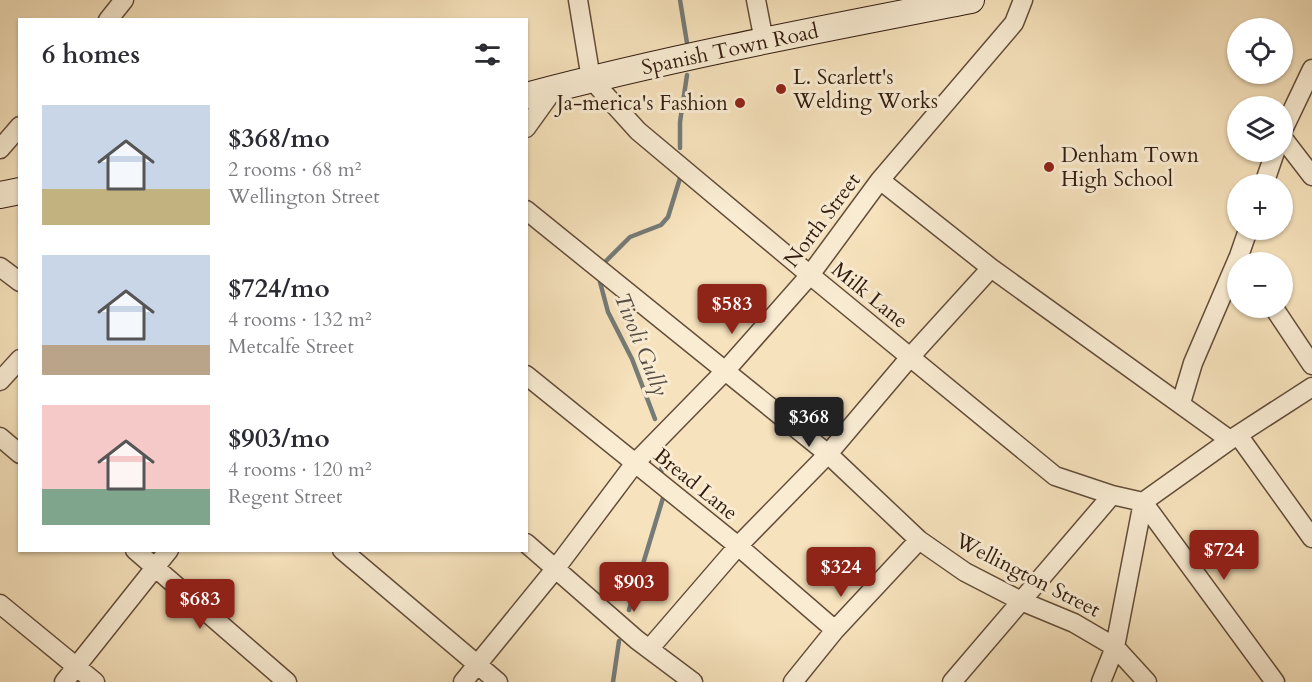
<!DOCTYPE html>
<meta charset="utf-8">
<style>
:root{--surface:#fff;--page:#f2f2f3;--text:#2b2b33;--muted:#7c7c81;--accent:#8f2418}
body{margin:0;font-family:Cardo,serif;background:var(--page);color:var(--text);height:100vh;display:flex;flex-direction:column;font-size:22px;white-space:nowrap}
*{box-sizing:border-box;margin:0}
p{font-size:20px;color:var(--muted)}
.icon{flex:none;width:33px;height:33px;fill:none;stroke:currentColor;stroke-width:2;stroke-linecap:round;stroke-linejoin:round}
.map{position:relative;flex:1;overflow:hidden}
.details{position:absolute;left:18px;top:18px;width:510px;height:534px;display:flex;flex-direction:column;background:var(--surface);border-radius:0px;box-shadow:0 2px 4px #0004}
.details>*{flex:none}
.buttons{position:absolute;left:1227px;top:18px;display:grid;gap:12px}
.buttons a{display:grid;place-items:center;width:66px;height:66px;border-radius:50%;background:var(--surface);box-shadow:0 2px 4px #0004;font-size:30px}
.price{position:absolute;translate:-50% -51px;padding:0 14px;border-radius:6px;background:var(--accent);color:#fff;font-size:20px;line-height:39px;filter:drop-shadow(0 2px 3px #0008)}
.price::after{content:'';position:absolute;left:50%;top:36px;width:18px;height:14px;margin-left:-9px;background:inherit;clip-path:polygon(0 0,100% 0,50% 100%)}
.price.selected{background:#222;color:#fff}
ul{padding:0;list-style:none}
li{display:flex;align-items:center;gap:18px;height:150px;padding:0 24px}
li span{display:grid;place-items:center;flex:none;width:168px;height:120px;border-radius:0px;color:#555}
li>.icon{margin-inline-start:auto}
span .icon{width:72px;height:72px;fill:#fffc;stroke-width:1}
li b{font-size:26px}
h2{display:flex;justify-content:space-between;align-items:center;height:72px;padding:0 24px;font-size:26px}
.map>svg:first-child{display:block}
</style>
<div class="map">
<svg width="1312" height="682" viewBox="0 0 1312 682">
<rect width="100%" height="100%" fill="#f6e2bc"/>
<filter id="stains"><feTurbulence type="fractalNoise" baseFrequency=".00333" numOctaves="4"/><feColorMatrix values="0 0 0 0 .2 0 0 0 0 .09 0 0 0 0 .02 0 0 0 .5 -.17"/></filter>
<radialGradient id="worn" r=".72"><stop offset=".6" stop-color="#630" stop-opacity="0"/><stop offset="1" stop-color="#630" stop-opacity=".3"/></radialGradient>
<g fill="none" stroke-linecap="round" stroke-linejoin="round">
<!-- stream -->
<path stroke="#757b77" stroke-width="4.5" d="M680,0L687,43
M680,148V122L687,75
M605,262L630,237L661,225L668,217L681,175
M600,282L608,312L632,359L655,419
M661,475L663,450
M629,610L663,498
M613,682L619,641"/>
<defs>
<path id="minor" d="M578,0L591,79L638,131L810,275L1055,476L1112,495
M756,0L764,41
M108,20L124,0
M526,128L554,89
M1282,132L1312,69
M1282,137L1312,176
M0,149L20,126
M880,180L991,268L1230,440L1143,502L1115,647L1101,682
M1264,184L1275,152
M526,210L828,454L919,540L965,572L1021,601L1074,623L1115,647L1147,682
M0,267L20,282
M1274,308L1312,365
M526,375L738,546L835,630
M0,381L20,359
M1181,403L1193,363L1239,256L1248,230
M1238,435L1312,538
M0,437L20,454
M1230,440L1312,387
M526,543L637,640L693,682
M135,550L287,682
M342,550L498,682
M0,604L95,682
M650,648L738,546L828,454L911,356L991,268
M64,682L169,550
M463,682L556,568L635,463L726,370L810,275L880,180L1014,23L1023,0
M793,682L835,630L919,540
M952,682L1112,495L1143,502L1275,682"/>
<path id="secondary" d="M526,96C673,57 822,29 971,0
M0,195L20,191"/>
</defs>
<!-- minor casing -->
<use href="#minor" stroke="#634d3a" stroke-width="21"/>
<!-- secondary casing -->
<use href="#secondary" stroke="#321b0f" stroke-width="28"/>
<!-- minor -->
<use href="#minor" stroke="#f9ecd3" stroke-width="18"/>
<!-- secondary -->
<use href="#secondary" stroke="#f9ecd3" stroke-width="26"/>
</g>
<!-- markers -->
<g fill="#8f2418" stroke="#f9ecd3" stroke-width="2">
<circle cx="781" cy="89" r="6"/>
<circle cx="740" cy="103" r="6"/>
<circle cx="1049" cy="167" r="6"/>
</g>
<g text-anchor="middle" stroke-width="6" stroke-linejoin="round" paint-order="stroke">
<!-- street labels -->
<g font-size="21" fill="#321b0f" stroke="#f9ecd3">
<text transform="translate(730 49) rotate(-12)" y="7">Spanish Town Road</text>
<text transform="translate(822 220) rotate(-53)" y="7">North Street</text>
<text transform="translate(870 295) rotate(39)" y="7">Milk Lane</text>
<text transform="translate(696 484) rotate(39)" y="7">Bread Lane</text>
<text transform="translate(1028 575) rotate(27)" y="7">Wellington Street</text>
</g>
<!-- poi labels -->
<g font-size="21" fill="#321b0f" stroke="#f9ecd3" text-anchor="start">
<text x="793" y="84">L. Scarlett's<tspan x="793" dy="24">Welding Works</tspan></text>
<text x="728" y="110" text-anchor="end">Ja-merica's Fashion</text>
<text x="1061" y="162">Denham Town<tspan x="1061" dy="24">High School</tspan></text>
</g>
<!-- water labels -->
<g font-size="22" font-style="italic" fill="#544b43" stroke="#f9ecd3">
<text transform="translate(642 344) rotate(68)" y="8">Tivoli Gully</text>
</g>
</g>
<rect width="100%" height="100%" filter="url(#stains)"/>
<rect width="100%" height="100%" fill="url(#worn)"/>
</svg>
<div class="buttons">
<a><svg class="icon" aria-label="locate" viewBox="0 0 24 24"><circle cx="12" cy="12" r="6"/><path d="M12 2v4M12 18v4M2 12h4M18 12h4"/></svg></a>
<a><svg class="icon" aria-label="layers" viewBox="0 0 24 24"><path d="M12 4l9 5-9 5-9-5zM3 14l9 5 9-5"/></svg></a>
<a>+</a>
<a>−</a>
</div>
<b class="price" style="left:732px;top:335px">$583</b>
<b class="price selected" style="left:809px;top:448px">$368</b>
<b class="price" style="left:1224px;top:581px">$724</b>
<b class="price" style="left:841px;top:598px">$324</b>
<b class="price" style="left:634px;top:613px">$903</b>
<b class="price" style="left:200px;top:630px">$683</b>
<section class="details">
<h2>6 homes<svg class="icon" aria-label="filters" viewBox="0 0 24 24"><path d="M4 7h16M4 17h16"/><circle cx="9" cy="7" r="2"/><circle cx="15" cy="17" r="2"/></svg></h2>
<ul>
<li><span style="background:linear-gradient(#c9d6e8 70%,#c2b280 0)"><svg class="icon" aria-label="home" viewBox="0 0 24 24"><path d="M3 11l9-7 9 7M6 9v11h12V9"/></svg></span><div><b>$368/mo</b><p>2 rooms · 68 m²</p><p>Wellington Street</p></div></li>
<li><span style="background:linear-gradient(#c9d6e8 75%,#b9a48a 0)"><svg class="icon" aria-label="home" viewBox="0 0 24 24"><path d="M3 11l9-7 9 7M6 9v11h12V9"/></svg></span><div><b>$724/mo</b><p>4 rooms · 132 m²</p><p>Metcalfe Street</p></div></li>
<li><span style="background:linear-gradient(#f6c9c9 70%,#7fa58c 0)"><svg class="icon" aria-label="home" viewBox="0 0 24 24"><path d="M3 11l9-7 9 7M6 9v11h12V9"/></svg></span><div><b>$903/mo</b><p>4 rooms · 120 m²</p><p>Regent Street</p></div></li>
</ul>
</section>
</div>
